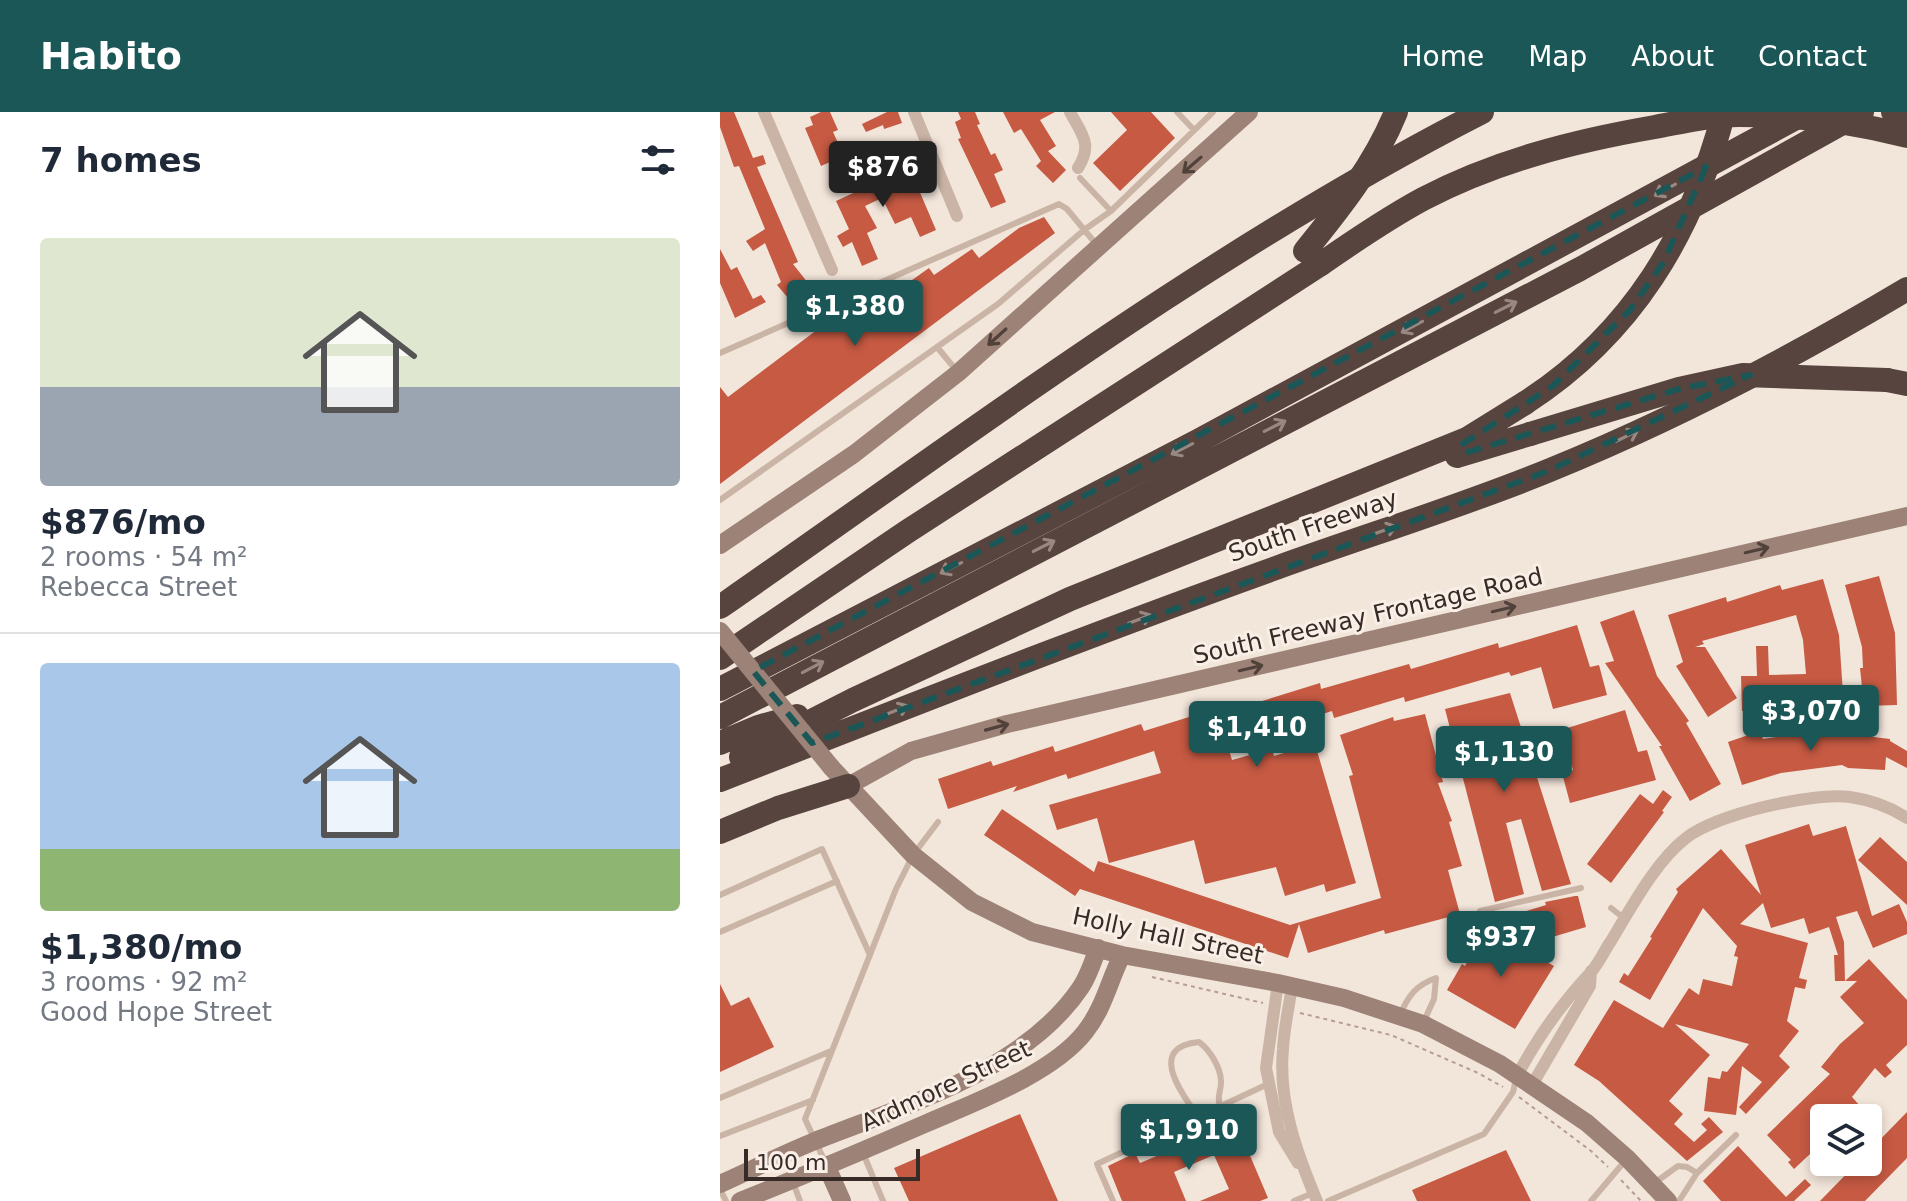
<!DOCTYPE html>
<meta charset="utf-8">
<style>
:root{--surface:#fff;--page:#f6f6f7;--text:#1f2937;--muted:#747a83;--line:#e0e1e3;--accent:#1c5757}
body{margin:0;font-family:"DejaVu Sans",sans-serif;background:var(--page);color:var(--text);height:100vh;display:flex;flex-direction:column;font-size:30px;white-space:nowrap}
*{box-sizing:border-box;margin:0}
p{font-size:26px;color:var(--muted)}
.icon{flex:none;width:44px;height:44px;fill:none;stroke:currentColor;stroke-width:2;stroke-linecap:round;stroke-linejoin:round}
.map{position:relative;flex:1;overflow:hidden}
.side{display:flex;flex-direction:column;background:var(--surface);width:720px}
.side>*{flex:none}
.controls{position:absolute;left:1090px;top:992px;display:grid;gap:16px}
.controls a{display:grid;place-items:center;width:72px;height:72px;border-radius:8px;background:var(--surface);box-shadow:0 4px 12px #0003;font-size:40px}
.scale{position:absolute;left:24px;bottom:20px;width:176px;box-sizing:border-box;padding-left:8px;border:4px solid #362b27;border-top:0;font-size:22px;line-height:28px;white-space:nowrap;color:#362b27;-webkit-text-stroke:6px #f9efe6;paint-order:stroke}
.price{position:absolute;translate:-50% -68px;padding:0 18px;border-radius:8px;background:var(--accent);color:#fff;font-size:26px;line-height:52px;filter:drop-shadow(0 2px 4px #0008)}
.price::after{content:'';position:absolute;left:50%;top:48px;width:24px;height:18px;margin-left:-12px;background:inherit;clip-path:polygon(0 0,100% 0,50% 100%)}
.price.current{background:#222;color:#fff}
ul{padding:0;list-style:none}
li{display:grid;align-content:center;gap:16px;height:424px;padding:0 40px}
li+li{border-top:2px solid var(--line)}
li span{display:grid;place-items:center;height:248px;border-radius:8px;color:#555}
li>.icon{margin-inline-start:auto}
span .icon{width:144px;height:144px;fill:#fffc;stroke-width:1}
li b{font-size:34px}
h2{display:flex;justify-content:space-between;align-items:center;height:96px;padding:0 40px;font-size:34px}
header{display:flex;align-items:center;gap:48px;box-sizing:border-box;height:112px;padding:0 40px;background:var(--accent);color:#fff}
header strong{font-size:38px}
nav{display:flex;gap:44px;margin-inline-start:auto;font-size:28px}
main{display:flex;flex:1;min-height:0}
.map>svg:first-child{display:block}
</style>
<header>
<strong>Habito</strong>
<nav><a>Home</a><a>Map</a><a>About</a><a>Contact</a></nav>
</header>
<main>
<section class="side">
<h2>7 homes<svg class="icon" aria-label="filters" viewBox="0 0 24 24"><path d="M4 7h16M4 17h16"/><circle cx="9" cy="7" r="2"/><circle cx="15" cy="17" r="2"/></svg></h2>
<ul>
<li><span style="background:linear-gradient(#dfe7d0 60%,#9aa5b1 0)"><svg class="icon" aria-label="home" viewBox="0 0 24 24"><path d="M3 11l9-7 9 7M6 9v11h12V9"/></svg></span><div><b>$876/mo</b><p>2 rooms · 54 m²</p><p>Rebecca Street</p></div></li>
<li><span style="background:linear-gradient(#a9c7e8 75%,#8fb573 0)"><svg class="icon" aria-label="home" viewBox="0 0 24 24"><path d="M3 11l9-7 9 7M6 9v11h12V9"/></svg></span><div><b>$1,380/mo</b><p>3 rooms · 92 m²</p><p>Good Hope Street</p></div></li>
</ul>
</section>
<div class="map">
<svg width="1187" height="1089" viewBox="0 0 1187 1089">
<rect width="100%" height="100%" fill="#f2e5da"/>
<!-- building -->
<path fill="#c65a43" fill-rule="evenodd" d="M0,0H14L33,46L43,43L46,52L37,55L78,150L73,152L88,171L68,186L57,173L61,170L45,131L33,139L26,129L45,117L19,54L14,55L0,15Z
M101,0H110L118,18L113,20L124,44L101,54L85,16L93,13L90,5Z
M167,0H178L182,11L164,17L163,13L146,20L142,12Z
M238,0H255L260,12L257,13L271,43L275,41L283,58L274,62L286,90L271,96L238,27L241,26L235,10L241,7Z
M283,0H335L320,8L336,34L328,39L346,58L333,71L316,54L321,49L301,17L294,21Z
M391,0H431L455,26L400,79L373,51L407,18Z
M187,50L216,118L200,125L191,105L175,112L162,86L145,94L157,116L147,121L158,147L142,154L132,130L123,135L117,124L129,117L116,89L157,70L154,64Z
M324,105L335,121L0,372V275L8,285L138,187L163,176L165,179L174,172L178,178L209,156L214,163L252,137L259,146L299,116Z
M0,137L11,158L17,155L33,187L41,183L46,190L15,206L0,171Z
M1159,464L1175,521L1177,593L1144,594L1140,556H1143L1142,535L1125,473Z
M1103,467L1119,523L1124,596L1022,599L1021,564H1037L1036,534H1048L1049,563L1086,562L1083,528L1076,503L982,529L984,532L975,535H985L1017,586L988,605L956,554L963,550L948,503L1006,485L1007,490L1060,473L1062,478Z
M914,498L937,564L969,609L966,611L1001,672L970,689L939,634H942L885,551L894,549L880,510Z
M857,513L870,555L879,553L887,583L833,597L821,555L791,564L789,560L685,590L684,585L614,606L612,599L547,620L554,644L595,632L636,771L606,780L604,772L565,784L556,755L485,772L474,728L389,751L377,706L337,718L329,693L441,661L434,639L348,667L346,662L293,680L297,674L228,697L218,667L271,649L273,654L333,634L335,640L421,612L424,619L511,592L513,598L600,571L601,577L689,552L691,557L778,531L779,536ZM523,620L530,643L512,648L505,625Z
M790,581L851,772L822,779L801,707L786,711L804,782L775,790L725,597Z
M905,598L918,640L927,638L936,668L850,691L842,661L853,658L841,618Z
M705,602L723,670L718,671L732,709L729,710L742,754L728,758L740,802L665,822L664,818L588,841L579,812L568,846L360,777L355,784L264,723L282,697L374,760L378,749L570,813L661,786L629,664L633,663L620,623L673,605L674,609Z
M1113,617V620L1170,627V629L1187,639V656L1166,645L1165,658L1128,656L1122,653L1061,661L1022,673L1008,630L1040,619L1043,627Z
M943,678L952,685L942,699L944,700L891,771L867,752L920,682L933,692Z
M1089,712L1093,724L1126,714L1152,804L1179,792L1187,810V822L1153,836L1137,799L1116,805L1124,830L1125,869H1115L1114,843H1118L1109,815L1089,822L1084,806L1051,816L1043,791L1020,812L1088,831L1079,866L1087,868L1085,877L1075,875L1067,909L1079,919L1059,944L1070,955L1026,1002L1019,995L1042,970L1022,954L1016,1003L984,999L988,965L1000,967L1002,959L1007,960L1029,932L955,912L990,943L949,989L963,1002L954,1012L974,1030L987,1018L981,1012L989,1005L1003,1020L967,1049L879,969L854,953L894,888L943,916L969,876L979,883L983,867L1012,874L1018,845L1014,844L1017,834L983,796L930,888L899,870L904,861L908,864L932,826L930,825L958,780L956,777L1001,737L1041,783L1025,733Z
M1160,725L1187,750V793L1138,748Z
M855,784H858L866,815L812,831L803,800L826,793L825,790Z
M766,816L834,854L795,917L727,878L742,852L745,854Z
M1149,847L1187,888V933L1166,953L1172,960L1165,966L1155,956L1132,985L1141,995L1129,1006H1104V1029L1074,1057L1068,1050L1071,1048L1047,1023L1110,962L1101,955L1120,932L1144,911L1120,885L1137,869H1125Z
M0,872L11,894L29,885L54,935L0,960Z
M1187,1000V1046L1145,1089H1100L1138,1050H1148V1040Z
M300,1002L338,1089H189L174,1056Z
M520,1020L548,1086L540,1089H480L509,1077L494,1043L454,1060L466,1089H402L388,1054L415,1041L420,1051L487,1023L491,1033Z
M1018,1034L1066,1085L1085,1067L1091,1073L1074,1089H1001L983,1069Z
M786,1038L811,1089H697L692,1078Z"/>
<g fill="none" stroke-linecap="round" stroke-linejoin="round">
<!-- path -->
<path stroke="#b59e90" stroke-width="2" stroke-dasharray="4 4" stroke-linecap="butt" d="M432,865L543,891
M580,901L671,923L758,961L783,975
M799,985L871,1039L888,1055
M901,1068L921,1089"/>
<!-- lane -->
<path stroke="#cab4a6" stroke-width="6" d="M457,0L474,18
M360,66L391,99
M217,235L236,258
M0,241L339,92L347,97L376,132
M0,388L278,192L364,118L391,99L493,0
M0,783L102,737L150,843
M891,796L905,807
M760,799L861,776
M0,820L117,769
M680,903C688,884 696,873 716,866L714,887L704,909
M0,986L111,939
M479,1006C462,982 426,935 479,930C490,938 500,955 501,968C502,978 496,984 500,994
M0,1024L93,988
M143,1041L163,1089
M106,1052L85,1007L176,777L193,743L218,710
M977,1061L1016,1023
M73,1070L80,1089
M933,1072L958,1054L967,1055L977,1061L959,1089
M0,1077L6,1089
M393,1089L377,1052L548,972
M574,1089L593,1081
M608,1089L764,1022L793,980L796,967
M871,1089L905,1049"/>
<!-- street -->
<path stroke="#cab4a6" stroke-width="12" d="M44,0L112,158
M194,0L237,104
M350,0C362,23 373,32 358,56
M558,871L546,956L559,1020L578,1051
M572,874C569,895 564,916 563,937C558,989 577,1042 597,1089
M797,964C817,926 842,891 871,860C879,851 884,839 891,829C911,796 936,749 966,726C997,702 1092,680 1130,685C1151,688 1170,695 1187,706
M812,973L870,874L871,859"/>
<!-- secondary -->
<path stroke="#9d8277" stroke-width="18" d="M0,433L134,342L238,261L529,0
M111,655L193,743L252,790L312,820L402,843L558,871L624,886L703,912L780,952L867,1011L907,1046L948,1089
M128,674L191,639L287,612L1187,404
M107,1055L122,1089
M0,1072C31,1058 63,1042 95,1029C185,993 305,959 361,875C369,863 373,849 378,836
M20,1089C83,1064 145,1038 207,1011C255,990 332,962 365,920C384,896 389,869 402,843"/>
<!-- highway -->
<path stroke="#57443e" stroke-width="24" d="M1173,0L1187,15
M1167,268L1187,272
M737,344L810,322
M0,495C249,322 492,138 762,0
M0,546L188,419L601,152
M0,577L478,329L1085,1
M0,605L860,157L1142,0
M0,631L38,615L77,604
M21,645L133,588L350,487L747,327L805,291
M0,668C185,596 369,523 556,456C647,423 740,395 830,358C953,308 1073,245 1187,177
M0,720L58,696L128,674"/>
<!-- secondary-bridge -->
<path stroke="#9d8277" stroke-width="18" d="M0,519L111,655"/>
<!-- highway-bridge -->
<path stroke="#57443e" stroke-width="24" d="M585,139C620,96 655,52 676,0
M601,152C634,129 668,106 703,87C776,49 854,29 935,15C962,10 990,3 1019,3C1075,3 1133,10 1187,24
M805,291C912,222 972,121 1004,0
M810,322L959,277L1023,263L1167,268"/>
</g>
<!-- one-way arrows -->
<defs><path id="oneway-shaft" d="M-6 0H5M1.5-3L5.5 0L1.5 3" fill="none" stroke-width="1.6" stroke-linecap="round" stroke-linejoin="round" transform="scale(2)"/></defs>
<g stroke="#50413b">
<use href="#oneway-shaft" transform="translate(472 53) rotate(139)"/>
<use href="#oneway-shaft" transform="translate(277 225) rotate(138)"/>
<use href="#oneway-shaft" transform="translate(1037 438) rotate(-13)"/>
<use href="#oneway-shaft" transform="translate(784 497) rotate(-13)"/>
<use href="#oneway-shaft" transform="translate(531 556) rotate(-13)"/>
<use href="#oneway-shaft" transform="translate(277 615) rotate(-15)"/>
</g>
<g stroke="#988881">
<use href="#oneway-shaft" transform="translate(945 78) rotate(151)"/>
<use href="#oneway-shaft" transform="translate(786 195) rotate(-27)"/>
<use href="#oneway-shaft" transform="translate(692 215) rotate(152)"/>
<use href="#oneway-shaft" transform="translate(555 314) rotate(-27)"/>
<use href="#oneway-shaft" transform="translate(907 324) rotate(-26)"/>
<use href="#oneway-shaft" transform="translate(462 337) rotate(153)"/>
<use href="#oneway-shaft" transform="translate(665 418) rotate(-19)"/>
<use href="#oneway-shaft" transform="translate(324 434) rotate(-27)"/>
<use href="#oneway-shaft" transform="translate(231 456) rotate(153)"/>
<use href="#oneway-shaft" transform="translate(420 507) rotate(-21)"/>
<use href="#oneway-shaft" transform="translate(93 555) rotate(-28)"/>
<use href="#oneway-shaft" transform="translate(177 598) rotate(-22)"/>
</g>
<!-- marked area -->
<path fill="none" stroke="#1c5757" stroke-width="6" stroke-dasharray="16 10" stroke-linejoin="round" d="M986,55L943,151L910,198L833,274L741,333L745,341L959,277L1030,263L828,359L92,631L33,559Z"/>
<g text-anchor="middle" stroke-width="6" stroke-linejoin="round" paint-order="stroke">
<!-- street labels -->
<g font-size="24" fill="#362b27" stroke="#f9efe6">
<text transform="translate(593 414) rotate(-19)" y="8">South Freeway</text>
<text transform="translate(648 504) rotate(-13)" y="8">South Freeway Frontage Road</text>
<text transform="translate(448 824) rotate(12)" y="8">Holly Hall Street</text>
<text transform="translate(226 974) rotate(-25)" y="8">Ardmore Street</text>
</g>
</g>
</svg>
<div class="controls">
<a><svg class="icon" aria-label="layers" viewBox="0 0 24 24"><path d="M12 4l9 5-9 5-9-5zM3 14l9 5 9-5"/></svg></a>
</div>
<div class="scale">100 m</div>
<b class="price current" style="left:163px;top:97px">$876</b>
<b class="price" style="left:135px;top:236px">$1,380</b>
<b class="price" style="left:1091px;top:641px">$3,070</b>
<b class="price" style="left:537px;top:657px">$1,410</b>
<b class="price" style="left:784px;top:682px">$1,130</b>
<b class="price" style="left:781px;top:867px">$937</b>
<b class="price" style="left:469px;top:1060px">$1,910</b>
</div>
</main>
